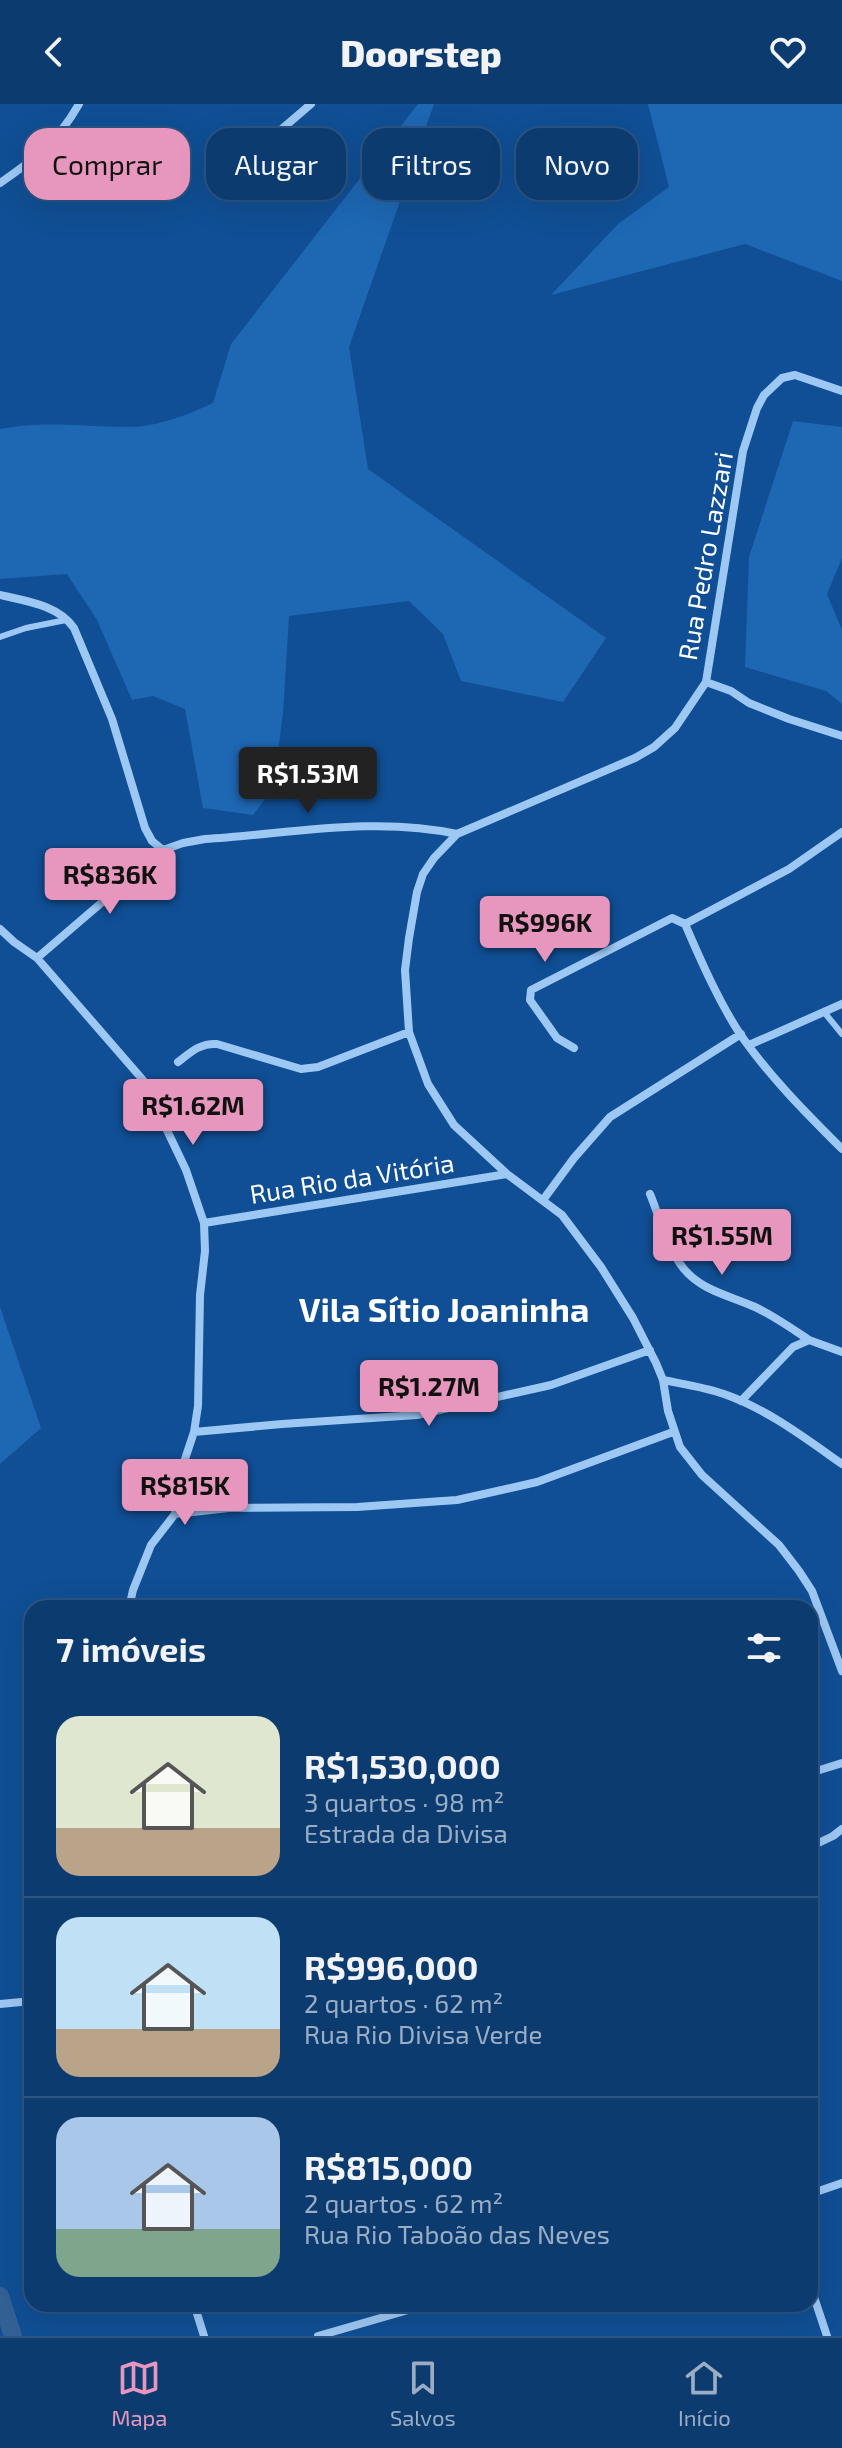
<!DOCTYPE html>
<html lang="pt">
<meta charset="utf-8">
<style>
:root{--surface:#0c3b70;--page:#154275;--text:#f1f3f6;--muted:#9aadc3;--line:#2c5583;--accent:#e797bd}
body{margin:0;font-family:"Exo 2",sans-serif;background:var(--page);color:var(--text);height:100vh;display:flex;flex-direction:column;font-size:30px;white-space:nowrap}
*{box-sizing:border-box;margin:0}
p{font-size:26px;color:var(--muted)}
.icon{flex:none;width:44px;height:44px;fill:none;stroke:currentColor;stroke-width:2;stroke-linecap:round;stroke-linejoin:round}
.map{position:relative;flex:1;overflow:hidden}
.details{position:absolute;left:24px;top:1496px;width:794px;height:712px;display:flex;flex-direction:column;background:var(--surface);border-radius:24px;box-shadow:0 8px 32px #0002,0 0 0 2px var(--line)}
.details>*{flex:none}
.guide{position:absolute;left:24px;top:24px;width:794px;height:72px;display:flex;gap:16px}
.price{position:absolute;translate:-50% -68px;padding:0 18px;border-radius:8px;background:var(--accent);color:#111;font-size:26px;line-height:52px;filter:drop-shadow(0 2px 4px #0008)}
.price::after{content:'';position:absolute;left:50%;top:48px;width:24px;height:18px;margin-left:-12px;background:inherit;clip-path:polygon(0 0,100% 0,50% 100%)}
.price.current{background:#222;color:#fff}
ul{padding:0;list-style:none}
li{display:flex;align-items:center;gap:24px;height:200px;padding:0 32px}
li+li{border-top:2px solid var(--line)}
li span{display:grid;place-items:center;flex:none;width:224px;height:160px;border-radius:24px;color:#555}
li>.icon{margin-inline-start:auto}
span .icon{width:96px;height:96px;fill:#fffc;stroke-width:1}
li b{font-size:34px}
h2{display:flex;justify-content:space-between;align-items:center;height:96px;padding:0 32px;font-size:34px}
.pill{padding:0 28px;border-radius:24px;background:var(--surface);box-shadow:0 8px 32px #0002,0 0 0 2px var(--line);font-size:28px;line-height:72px}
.pill.current{background:var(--accent);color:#111}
header{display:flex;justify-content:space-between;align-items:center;height:104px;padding:0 32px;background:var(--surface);font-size:36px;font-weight:800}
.menu{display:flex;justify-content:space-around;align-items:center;height:112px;border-top:2px solid var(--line);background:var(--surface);font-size:22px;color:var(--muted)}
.menu a{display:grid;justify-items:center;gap:4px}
.menu .current{color:var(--accent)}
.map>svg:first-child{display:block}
</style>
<header><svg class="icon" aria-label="back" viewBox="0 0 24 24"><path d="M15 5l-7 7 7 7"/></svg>Doorstep<svg class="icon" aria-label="heart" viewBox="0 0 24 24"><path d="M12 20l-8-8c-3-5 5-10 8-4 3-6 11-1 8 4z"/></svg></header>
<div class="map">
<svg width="842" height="2232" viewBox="0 0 842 2232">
<rect width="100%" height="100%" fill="#104f95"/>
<!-- green -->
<path fill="#1e67b3" d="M418,0H434L349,243L368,365L606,534L563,598L461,577L443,530L409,497L289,512L283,609L273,685L253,711L203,704L185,605L153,592L132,596L97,516L67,470L0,475V325C46,316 84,323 130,323C156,323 190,310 213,299L231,240Z
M648,0H842V177L745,140L551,191L618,120L669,83Z
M793,317L842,323V454L827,490L842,526V600L826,587L745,563L749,453Z
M0,1203L41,1324L0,1360Z"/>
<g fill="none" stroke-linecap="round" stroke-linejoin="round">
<!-- canal -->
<path stroke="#336195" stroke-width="18" d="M0,2192L13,2232"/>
<!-- lane -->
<path stroke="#9ec8f4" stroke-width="6" d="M0,533L26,524L66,516
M824,908L842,930"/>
<!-- street -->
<path stroke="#9ec8f4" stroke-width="8" d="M220,78L311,0
M0,79C35,55 58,37 79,0
M842,287L795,271L782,274L764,291L757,304L743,347L706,578L675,624L654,643L635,654L457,730L434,754L423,770L417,788L409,834L405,866L409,928L428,980L454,1021L507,1070L562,1111L601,1163L633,1214L656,1259L663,1276L668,1307L680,1343L702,1371L779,1441L799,1467L812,1487L842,1567
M0,491C26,497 58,501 74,524L112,615L145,724L152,737L163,746
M706,578L731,587L749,599L789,615L842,632
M685,820L789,765L842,728
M0,825L14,838L37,854L143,976L186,1066L204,1119L205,1147L200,1191L198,1302L194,1328L181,1367L175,1410L151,1441L133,1486L129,1504
M37,854L163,746L183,739L205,735C288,730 375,712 457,730
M749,941L842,900
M574,944L557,934L530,896L531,886L672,814L685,820C701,857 718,896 740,930C769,972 806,1009 842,1045
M178,958C191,948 200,939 217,940L301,965L318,963L409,928
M650,1090C660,1114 667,1144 684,1165C702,1187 731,1192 755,1203C774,1212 791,1224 809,1236
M543,1096L574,1054L610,1013L741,930
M204,1119L507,1070
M663,1276C683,1280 704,1283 724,1290C767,1305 805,1334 842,1360
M741,1297L793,1243L809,1236L842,1248
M194,1328L282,1320L417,1311L551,1281L650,1246
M175,1410L229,1404L357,1403L457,1396L537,1378L673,1328
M810,1669L842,1659
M810,1743L833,1732L842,1725
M0,1900L32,1897
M810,2090L842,2079
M810,2181L827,2232
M194,2200L204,2232
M318,2232L429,2200"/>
</g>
<g text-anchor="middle" stroke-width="8" stroke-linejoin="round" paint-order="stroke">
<!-- street labels -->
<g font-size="26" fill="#fff" stroke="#104f95">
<text transform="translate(706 452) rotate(-80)" y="9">Rua Pedro Lazzari</text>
<text transform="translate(352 1075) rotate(-9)" y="9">Rua Rio da Vitória</text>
</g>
<!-- district labels -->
<g font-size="34" font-weight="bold" fill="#fff" stroke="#104f95">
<text x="444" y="1218">Vila Sítio Joaninha</text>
</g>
</g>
</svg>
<b class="price current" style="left:308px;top:711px">R$1.53M</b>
<b class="price" style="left:110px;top:812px">R$836K</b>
<b class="price" style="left:545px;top:860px">R$996K</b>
<b class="price" style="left:193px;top:1043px">R$1.62M</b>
<b class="price" style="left:722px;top:1173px">R$1.55M</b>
<b class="price" style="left:429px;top:1324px">R$1.27M</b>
<b class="price" style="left:185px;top:1423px">R$815K</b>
<div class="guide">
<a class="pill current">Comprar</a>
<a class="pill">Alugar</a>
<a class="pill">Filtros</a>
<a class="pill">Novo</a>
</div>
<section class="details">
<h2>7 imóveis<svg class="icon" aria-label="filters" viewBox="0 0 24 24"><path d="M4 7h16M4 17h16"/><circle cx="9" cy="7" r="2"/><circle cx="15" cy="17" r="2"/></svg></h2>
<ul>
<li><span style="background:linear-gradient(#dfe7d0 70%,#b9a48a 0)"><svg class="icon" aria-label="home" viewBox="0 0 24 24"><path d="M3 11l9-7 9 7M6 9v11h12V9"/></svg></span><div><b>R$1,530,000</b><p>3 quartos · 98 m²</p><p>Estrada da Divisa</p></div></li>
<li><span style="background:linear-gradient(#bfe0f5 70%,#b9a48a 0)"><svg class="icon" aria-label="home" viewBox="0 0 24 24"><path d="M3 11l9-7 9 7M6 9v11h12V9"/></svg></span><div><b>R$996,000</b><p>2 quartos · 62 m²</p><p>Rua Rio Divisa Verde</p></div></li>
<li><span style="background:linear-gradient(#a9c7e8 70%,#7fa58c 0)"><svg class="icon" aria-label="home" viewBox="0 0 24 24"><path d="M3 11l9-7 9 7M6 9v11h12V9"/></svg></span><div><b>R$815,000</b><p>2 quartos · 62 m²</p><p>Rua Rio Taboão das Neves</p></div></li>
</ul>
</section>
</div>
<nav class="menu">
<a class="current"><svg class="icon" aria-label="map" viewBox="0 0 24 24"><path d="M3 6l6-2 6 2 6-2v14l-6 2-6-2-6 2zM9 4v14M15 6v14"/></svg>Mapa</a>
<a><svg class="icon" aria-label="saved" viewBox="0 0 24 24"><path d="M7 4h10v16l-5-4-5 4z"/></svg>Salvos</a>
<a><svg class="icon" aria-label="home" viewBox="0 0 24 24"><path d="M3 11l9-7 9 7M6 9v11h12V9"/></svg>Início</a>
</nav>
